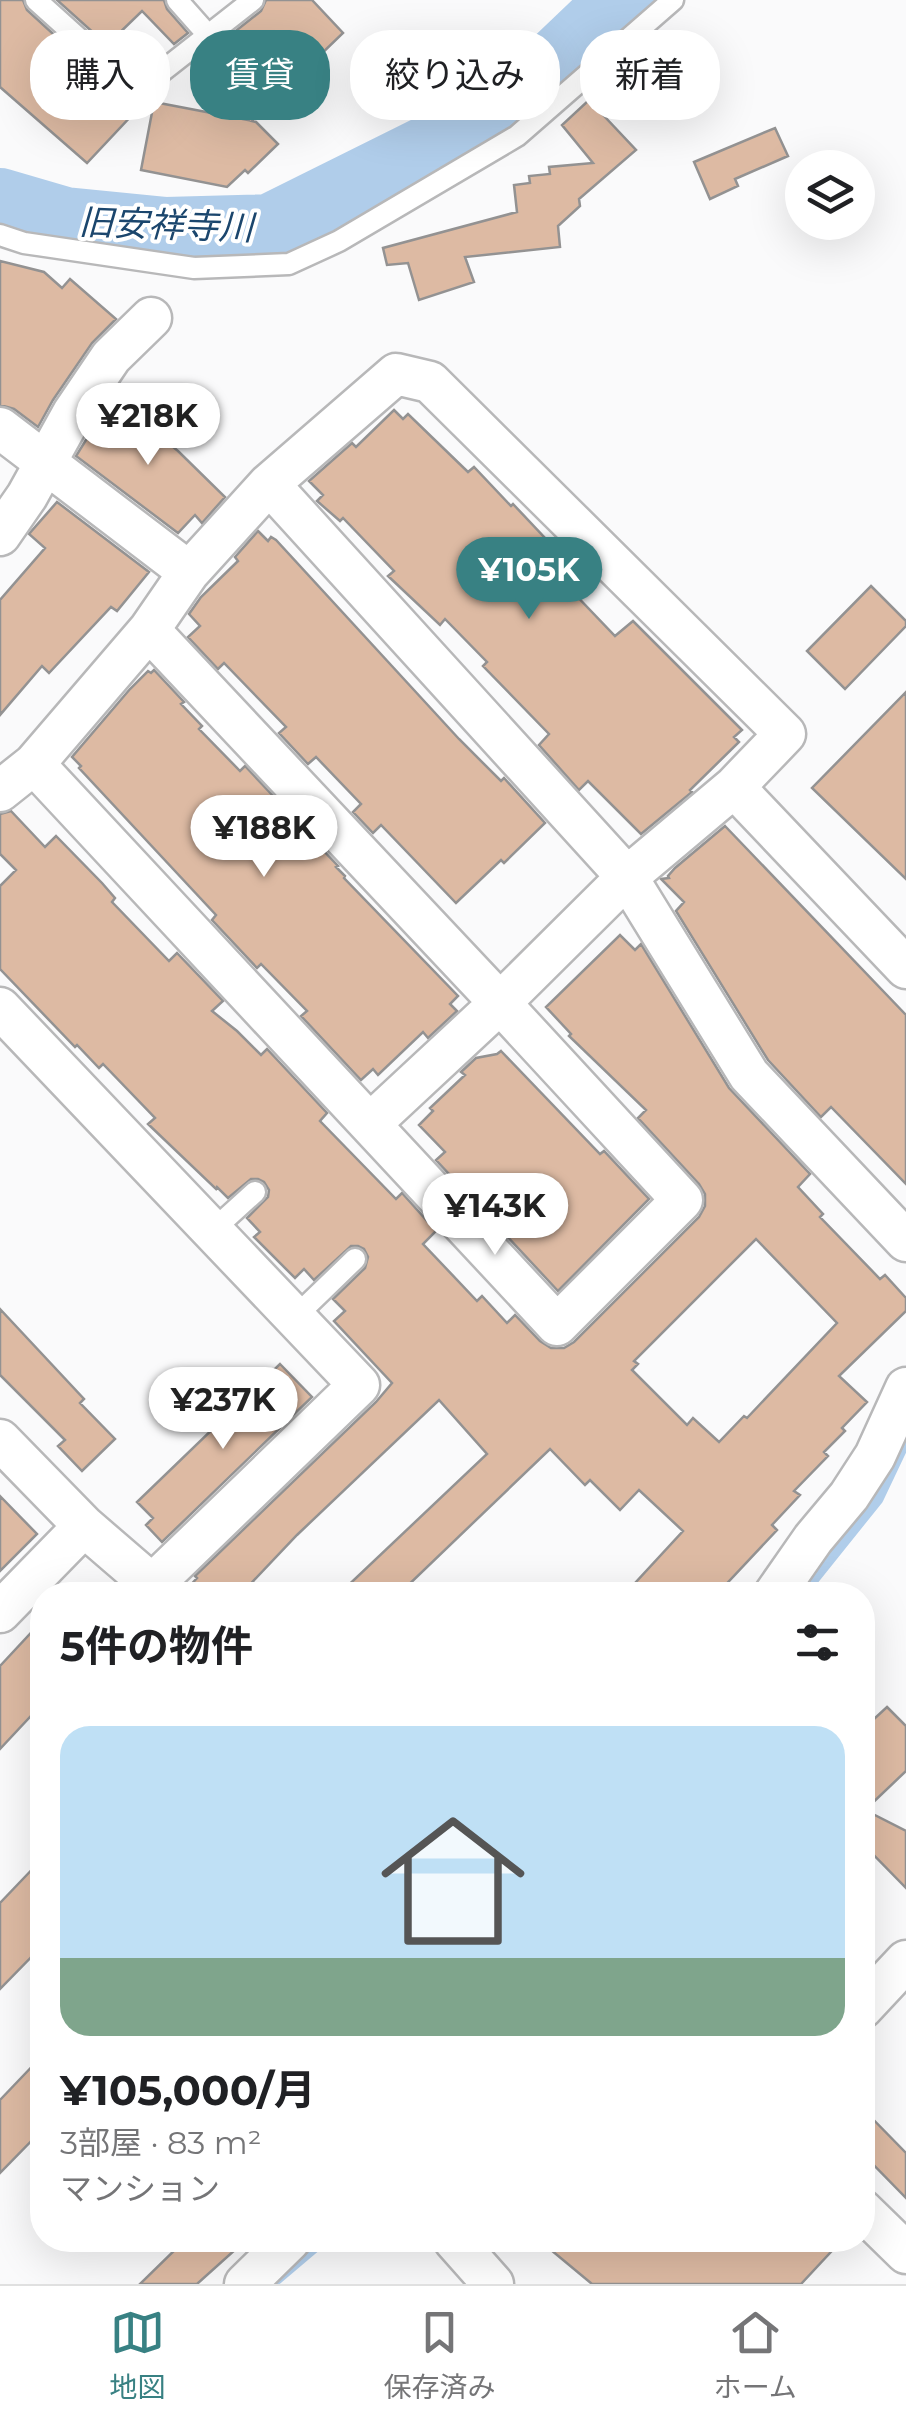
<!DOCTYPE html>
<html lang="ja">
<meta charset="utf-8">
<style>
:root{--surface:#fff;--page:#f2f2f2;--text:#202124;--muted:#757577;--line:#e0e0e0;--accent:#388183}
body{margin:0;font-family:Montserrat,"Noto Sans JP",sans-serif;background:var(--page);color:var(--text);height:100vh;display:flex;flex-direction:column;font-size:38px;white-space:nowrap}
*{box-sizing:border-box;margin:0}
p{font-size:32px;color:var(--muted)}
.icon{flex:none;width:55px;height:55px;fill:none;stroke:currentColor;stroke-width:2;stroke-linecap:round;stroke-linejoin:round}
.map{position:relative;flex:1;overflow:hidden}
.side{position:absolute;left:30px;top:1582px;width:845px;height:670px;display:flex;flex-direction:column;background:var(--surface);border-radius:40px;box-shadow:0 10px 40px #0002}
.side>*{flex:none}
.top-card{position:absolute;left:30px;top:30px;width:848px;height:90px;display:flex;gap:20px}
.controls{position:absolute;left:785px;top:150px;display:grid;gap:20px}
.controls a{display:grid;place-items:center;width:90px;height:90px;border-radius:50%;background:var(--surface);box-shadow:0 10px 40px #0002;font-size:50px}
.price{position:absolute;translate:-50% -85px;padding:0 22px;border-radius:35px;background:#fff;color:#222;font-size:32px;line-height:65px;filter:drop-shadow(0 2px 5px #0008)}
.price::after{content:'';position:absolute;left:50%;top:60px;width:30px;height:22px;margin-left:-15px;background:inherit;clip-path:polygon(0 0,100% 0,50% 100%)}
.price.active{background:var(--accent);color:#fff}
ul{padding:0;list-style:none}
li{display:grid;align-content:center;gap:20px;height:530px;padding:0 30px}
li+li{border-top:2px solid var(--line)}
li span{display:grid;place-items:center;height:310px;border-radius:30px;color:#555}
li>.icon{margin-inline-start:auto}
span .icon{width:180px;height:180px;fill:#fffc;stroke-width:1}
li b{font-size:42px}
h2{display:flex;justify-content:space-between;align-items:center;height:120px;padding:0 30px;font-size:42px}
.chip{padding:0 35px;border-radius:40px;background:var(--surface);box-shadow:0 10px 40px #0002;font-size:35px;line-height:90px}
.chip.active{background:var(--accent);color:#fff}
.dock{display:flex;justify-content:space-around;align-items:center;height:140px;border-top:2px solid var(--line);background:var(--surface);font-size:28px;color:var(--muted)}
.dock a{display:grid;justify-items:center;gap:5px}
.dock .active{color:var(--accent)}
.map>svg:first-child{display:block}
</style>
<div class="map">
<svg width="906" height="2284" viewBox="0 0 906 2284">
<rect width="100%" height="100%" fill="#fafafb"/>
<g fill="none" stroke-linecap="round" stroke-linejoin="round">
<!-- stream -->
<path stroke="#b0cdea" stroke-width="11" d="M801,1595L878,1499L906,1440
M277,2279L323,2240"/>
<!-- river -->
<path stroke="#b0cdea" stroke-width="70" d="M0,203L65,222L166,232L270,229L435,147L539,80L623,0"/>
</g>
<!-- building -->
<path fill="#ddbaa3" stroke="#939292" stroke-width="2.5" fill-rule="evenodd" d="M0,0H23L27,10L87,65L85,67L133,114L87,163L0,87Z
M57,0H164L167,9L188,33L174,44L142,11L107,45Z
M266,0H312L343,33L252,121L256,122L278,144L248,173L245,170L227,187L141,170L154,102L248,120L194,64L261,11Z
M589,100L636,150L579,199L580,206L558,226L560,247L465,257L474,282L419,300L408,263L387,265L383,248L517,212L514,185L530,183L529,176L550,174L549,167L593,163L562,125Z
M775,128L788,156L735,179L738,186L710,199L694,162Z
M0,261L44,272L62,288L70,279L116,319L92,343L53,400L38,427L14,409L0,405Z
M114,395L132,413L178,451L225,497L202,523L195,515L178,533L76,456Z
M394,410L403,419L408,414L468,472L474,467L511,506L513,504L561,555L553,563L573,584L569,588L615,636L633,621L742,730L734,737L739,742L690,790L692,792L641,834L588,781L579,790L539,745L549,734L483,666L487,662L445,619L440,625L388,576L394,571L343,518L340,521L317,501L323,495L309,481L352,443L356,447Z
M57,502L149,572L117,611L111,607L49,673L42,666L0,715V600L45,548L29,534Z
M258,531L268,541L271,537L276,540L459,739L501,781L504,778L545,823L504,863L501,860L456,903L381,825L373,833L353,812L361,804L316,757L308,764L279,733L286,727L224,663L218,669L188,637L200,626L189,614L201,597L238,561L235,557Z
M871,586L906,621V626L845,689L807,651Z
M154,670L184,702L181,704L202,726L199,729L240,771L245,766L274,797L270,801L315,848L318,845L338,866L336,867L345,876L344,878L458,996L450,1004L457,1011L428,1038L423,1032L378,1075L373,1069L361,1080L301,1016L307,1011L261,964L257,968L212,920L216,915L79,768L81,766L72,757L130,689L148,671L151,673Z
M906,692V879L812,788Z
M11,811L45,847L56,836L102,883L115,898L112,902L169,961L177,953L223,1001L212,1011L237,1031L261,1055L267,1049L327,1113L320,1121L396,1199L402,1193L436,1231L423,1244L477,1301L482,1296L507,1323L515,1315L540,1341L551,1348H564L574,1342L699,1217L705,1206V1194L699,1184L638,1118L646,1110L569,1036L571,1034L546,1007L620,935L635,950L641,944L729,1088L810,1174L798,1187L823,1214L820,1217L880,1279L885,1275L906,1298V1311L839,1376L867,1402L842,1428L845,1431L824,1452L828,1456L794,1491L800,1495L772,1525L777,1530L716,1595H624L683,1531L639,1490L620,1510L590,1480L585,1485L550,1449L398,1595H338L487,1454L439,1400L297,1535L240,1595H187V1589L197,1578L195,1576L376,1402L392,1383L334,1321L345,1311L333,1299L365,1268L368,1257L364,1249L358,1246H351L314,1280L304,1269L295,1278L254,1237L260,1232L247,1218L268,1197L269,1190L264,1182L258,1179H251L228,1198L217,1187L216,1189L148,1124L155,1118L103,1064L99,1068L77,1045L75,1047L0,969V886L16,870L0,854V814ZM756,1239L837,1323L747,1418L744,1416L719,1442L693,1418L687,1425L632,1370L638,1364L634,1361Z
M725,826L906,1015V1184L831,1107L821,1117L768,1060L676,911L684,902L661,879L669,878L668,876L675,868Z
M501,1051L600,1154L604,1151L649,1199L558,1291L436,1160L445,1152L419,1125L433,1111L430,1108L465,1075L461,1072L476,1058L497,1054Z
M0,1309L84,1399L80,1403L115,1439L82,1471L58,1446L65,1440L0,1375Z
M280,1364L312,1397L162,1542L146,1525L153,1518L137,1502Z
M0,1496L37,1534L0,1571Z
M42,1621V1704L0,1749V1666Z
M887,1707L906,1726V1771L865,1810L906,1831V1888L862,1843V1730Z
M42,1859V1946L0,1989V1903Z
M42,2056V2130L0,2173V2100Z
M862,2108L906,2153V2198L862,2153Z
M185,2240H246L197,2284H140Z
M539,2240H842L801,2284H592Z"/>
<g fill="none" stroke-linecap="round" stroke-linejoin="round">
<defs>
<path id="lane" d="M36,0L137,91L253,0
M177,0L208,35
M0,235L24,243L194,268L289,264L339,241L517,136L673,0
M212,1231L255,1192
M295,1317L355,1259"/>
<path id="street" d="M0,428L189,572
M269,484L627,877L749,1075L906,1241
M0,535L27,496L73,413L111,357L151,318
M34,764L557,1325L682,1200L500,1003L149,630
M734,787L906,968
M0,791L34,764L149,630L189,572L269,484L396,374L430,382L785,734L734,787L627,877L500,1003L370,1124
M0,1008L359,1385L153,1584
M0,1440L84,1526L164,1595
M774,1595L813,1539L849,1496L875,1456L906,1388
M0,1612L84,1526
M862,2008L906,1961
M862,2210L906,2253
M454,2240L493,2284
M245,2284L290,2240"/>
</defs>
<!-- lane casing -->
<use href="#lane" stroke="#b8b8b9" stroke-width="25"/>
<!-- street casing -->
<use href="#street" stroke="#b8b8b9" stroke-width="45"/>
<!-- lane -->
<use href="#lane" stroke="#fff" stroke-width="20"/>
<!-- street -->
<use href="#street" stroke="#fff" stroke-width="40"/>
</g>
<g text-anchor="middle" stroke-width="8" stroke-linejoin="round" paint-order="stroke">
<!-- water labels -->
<g font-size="35" font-style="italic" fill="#1b466d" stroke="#fff">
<text transform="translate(166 225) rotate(2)" y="12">旧安祥寺川</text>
</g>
</g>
</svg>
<div class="controls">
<a><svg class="icon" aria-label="layers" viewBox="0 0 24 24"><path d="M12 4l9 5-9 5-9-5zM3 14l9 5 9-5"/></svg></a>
</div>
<b class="price" style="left:148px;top:468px">¥218K</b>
<b class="price active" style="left:529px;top:622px">¥105K</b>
<b class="price" style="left:264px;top:880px">¥188K</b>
<b class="price" style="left:495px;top:1258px">¥143K</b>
<b class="price" style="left:223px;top:1452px">¥237K</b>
<div class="top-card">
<a class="chip">購入</a>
<a class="chip active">賃貸</a>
<a class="chip">絞り込み</a>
<a class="chip">新着</a>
</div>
<section class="side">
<h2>5件の物件<svg class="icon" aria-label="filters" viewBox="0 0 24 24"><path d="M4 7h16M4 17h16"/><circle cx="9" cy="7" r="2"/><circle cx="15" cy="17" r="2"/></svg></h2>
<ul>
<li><span style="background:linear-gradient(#bfe0f5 75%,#7fa58c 0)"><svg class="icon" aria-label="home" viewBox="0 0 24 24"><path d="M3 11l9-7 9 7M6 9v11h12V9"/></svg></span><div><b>¥105,000/月</b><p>3部屋 · 83 m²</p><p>マンション</p></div></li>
</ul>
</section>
</div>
<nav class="dock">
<a class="active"><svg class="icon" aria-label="map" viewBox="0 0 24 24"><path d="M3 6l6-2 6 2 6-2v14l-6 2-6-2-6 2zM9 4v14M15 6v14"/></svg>地図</a>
<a><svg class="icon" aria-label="saved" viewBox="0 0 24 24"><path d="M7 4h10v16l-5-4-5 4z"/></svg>保存済み</a>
<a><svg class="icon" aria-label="home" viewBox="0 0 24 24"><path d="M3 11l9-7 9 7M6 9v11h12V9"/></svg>ホーム</a>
</nav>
